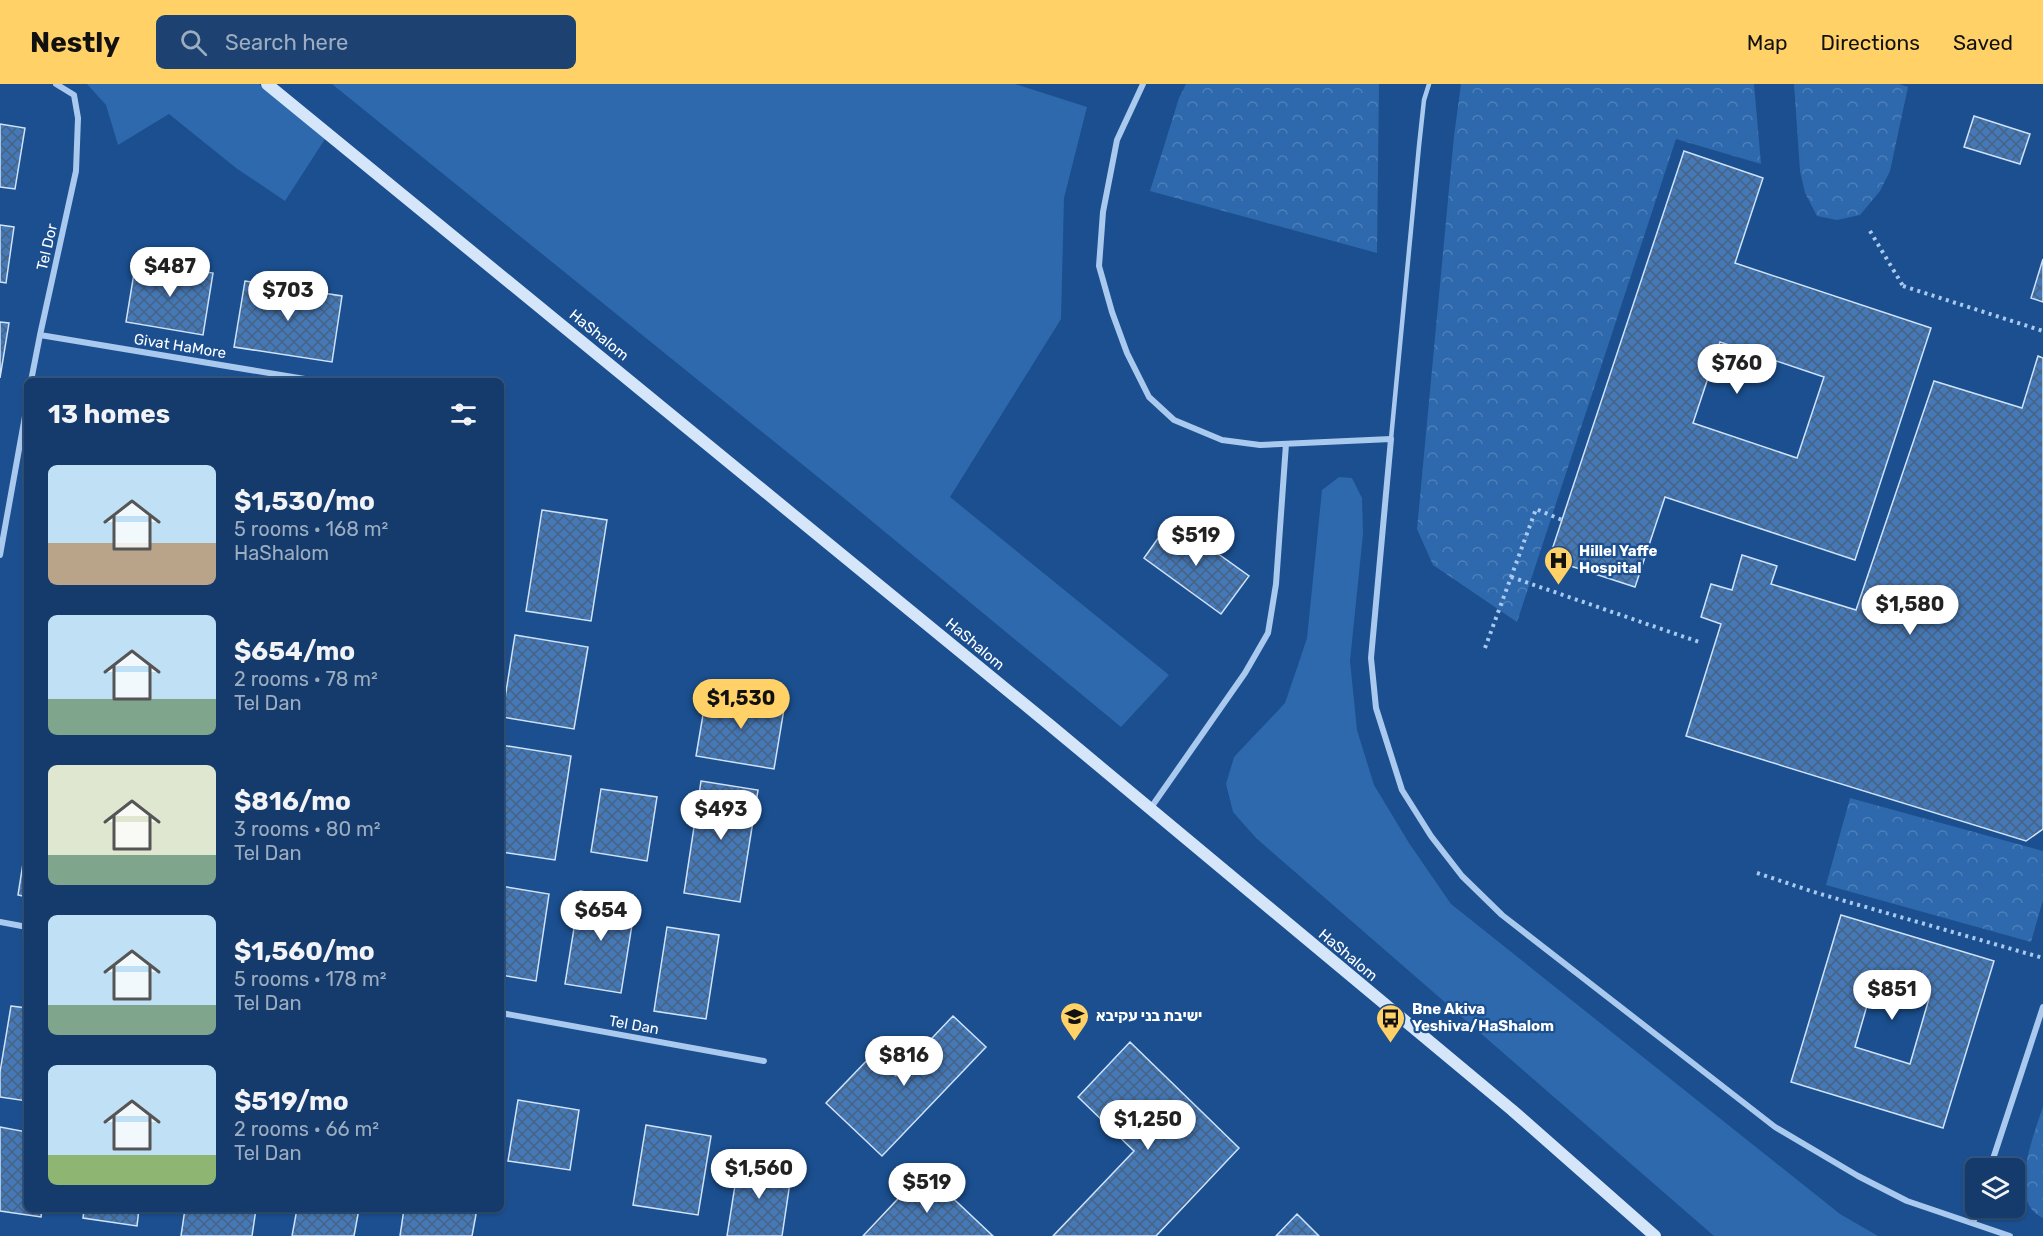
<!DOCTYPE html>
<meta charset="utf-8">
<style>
:root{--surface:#143b6b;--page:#1d4271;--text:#f1f3f6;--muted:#9dadc1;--line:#33557e;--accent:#ffd166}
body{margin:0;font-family:Rubik,Heebo,sans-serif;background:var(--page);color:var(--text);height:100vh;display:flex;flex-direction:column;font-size:22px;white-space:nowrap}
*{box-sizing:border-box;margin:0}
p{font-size:20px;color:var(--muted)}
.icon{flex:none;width:33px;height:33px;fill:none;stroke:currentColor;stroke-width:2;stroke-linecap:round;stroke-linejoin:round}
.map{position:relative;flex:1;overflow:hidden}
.panel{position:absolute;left:24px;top:294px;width:480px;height:834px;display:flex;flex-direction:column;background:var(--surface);border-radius:9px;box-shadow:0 2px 4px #0004,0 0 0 2px var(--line)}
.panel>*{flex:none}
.controls{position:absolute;left:1965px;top:1074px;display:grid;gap:12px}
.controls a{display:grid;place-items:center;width:60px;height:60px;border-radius:9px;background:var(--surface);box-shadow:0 2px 4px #0004,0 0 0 2px var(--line);font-size:30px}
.price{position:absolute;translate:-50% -51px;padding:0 14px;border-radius:21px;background:#fff;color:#222;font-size:20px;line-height:39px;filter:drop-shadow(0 2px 3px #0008)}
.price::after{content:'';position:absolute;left:50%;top:36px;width:18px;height:14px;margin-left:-9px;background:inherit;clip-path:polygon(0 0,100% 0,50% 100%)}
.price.selected{background:var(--accent);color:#111}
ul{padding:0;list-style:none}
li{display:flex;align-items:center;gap:18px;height:150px;padding:0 24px}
li span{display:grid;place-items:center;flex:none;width:168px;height:120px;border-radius:9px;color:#555}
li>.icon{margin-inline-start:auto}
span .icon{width:72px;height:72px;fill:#fffc;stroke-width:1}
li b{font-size:26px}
h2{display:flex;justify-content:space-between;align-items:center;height:72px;padding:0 24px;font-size:26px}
header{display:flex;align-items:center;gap:36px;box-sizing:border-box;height:84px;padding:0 30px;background:var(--accent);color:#111}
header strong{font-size:28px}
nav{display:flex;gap:33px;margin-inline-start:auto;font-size:21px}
.search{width:420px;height:54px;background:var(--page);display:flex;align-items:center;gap:15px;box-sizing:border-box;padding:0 21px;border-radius:9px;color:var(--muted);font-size:22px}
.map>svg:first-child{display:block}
</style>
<header>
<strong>Nestly</strong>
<div class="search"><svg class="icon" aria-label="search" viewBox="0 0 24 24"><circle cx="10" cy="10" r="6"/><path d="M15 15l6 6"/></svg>Search here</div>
<nav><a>Map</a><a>Directions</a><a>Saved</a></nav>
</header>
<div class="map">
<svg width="2043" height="1152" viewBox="0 0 2043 1152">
<defs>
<pattern id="park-crowns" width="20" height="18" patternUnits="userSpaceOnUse" patternTransform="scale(1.5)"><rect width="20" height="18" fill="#2e69ad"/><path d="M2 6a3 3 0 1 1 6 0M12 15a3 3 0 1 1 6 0" fill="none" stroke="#4d80b9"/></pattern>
<pattern id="building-cross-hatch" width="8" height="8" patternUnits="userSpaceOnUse" patternTransform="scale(1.5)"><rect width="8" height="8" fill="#4478b7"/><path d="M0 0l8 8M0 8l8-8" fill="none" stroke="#486282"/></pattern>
</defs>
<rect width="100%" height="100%" fill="#1b4f8f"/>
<!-- grass -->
<path fill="#2e69ad" d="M87,0H259L325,55L285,117L236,84L169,30L118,61L106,21Z
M332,0H1015L1087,23L1064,114L1061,235L950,413L1169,591L1121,643L845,415Z
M1339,393L1352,394L1362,414L1363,450L1350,577L1357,646L1374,701L1409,759L1451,820L1840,1130L1878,1152H1714L1256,754L1233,728L1226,700L1234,673L1285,619L1297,584L1307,554L1322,406Z"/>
<!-- park -->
<path fill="url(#park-crowns)" d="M1186,0H1379L1377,169L1150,107L1179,14Z
M1461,0H1754L1761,80L1676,55L1517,538L1433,481L1417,445L1454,52Z
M1794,0H1899L1908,3L1890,87L1880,107L1860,131L1837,136L1817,132L1805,109L1800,87Z
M1850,714L2043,767V816L2031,858L1826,801Z
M2043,1022V1134C2005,1117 2035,1050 2043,1022Z"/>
<!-- building -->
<path fill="url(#building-cross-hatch)" stroke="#cfe3fa" stroke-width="1.5" fill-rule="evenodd" d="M1974,32L2030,50L2020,80L1964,63Z
M0,40L25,44L15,105L0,103Z
M1684,67L1763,94L1735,179L1931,244L1855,476L1665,413L1635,503L1549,475ZM1720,258L1824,293L1797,374L1693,339Z
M0,141L14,143L6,199L0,198Z
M2043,175V218L2031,214Z
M136,177L213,189L203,251L126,238Z
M245,197L342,212L332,278L234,263Z
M0,238L9,239L0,294Z
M2038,272L2043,274V745L2026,757L1686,652L1721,540L1701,533L1711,500L1732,506L1742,471L1777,482L1771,500L1856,526L1934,297L2022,324Z
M542,426L607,436L591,537L526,527Z
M1171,436L1249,492L1221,530L1144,474Z
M515,551L588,563L574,645L502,633Z
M707,607L785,619L774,685L696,672Z
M501,661L571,672L555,776L501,768Z
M701,697L758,706L740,818L684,809Z
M601,705L657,713L647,777L591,768Z
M27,754V813L18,811Z
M501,802L549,810L536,897L501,891Z
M580,807L636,816L621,909L565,900Z
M1841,831L1994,877L1943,1044L1791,998ZM1875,894L1930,911L1910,980L1855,963Z
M667,843L719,851L706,935L654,927Z
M11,922L27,924V1017L0,1013V988Z
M953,932L986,963L882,1072L826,1019L873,970L896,992Z
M1130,958L1239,1064L1156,1152H1053L1134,1067L1078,1013Z
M518,1016L579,1026L570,1086L508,1077Z
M646,1041L711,1052L698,1131L633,1121Z
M0,1043L27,1048V1125H42L41,1133L0,1127Z
M739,1076L792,1085L782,1152H727Z
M924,1087L993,1152H863Z
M84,1125H139L137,1142L83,1134Z
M185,1125H256L252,1152H181Z
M297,1125H359L354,1152H292Z
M404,1125H477L472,1152H400Z
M1297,1130L1319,1152H1276Z"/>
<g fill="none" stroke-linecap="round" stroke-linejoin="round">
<!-- path -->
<path stroke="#a9c9ee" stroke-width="4" stroke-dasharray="3 4.5" stroke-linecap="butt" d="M1870,147L1903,202
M1511,493L1702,559
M1485,564L1536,425L1562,436
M1757,789L1817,809L2043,874"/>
<!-- lane -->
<path stroke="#a9c9ee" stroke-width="4.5" d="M1391,355L1419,62L1424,16L1429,0"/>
<!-- street -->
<path stroke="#a9c9ee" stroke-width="6" d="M1143,0L1117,56L1103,128L1099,182L1112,228L1127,269L1149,313L1174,336L1222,356L1260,361L1391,355L1371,574L1376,624L1402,706L1431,752L1462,792L1502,831L1775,1043L1858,1092L1907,1117L2010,1152
M40,251L317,297
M31,297L40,251L76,87L78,34L74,11L56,0
M0,471L27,321
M1150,725L1245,589L1268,549L1276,500L1286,360
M0,838L27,843
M501,929L764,977
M1990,1084L2043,923
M1973,1139L1978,1124"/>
<!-- secondary -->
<path stroke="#d6e6fa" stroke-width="12" d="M267,0L1051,642L1512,1026L1655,1152"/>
<!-- path-bridge -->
<path stroke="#a9c9ee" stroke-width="4" stroke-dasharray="3 4.5" stroke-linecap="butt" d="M1903,202L2043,247"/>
</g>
<!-- icons -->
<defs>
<symbol id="hospital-pin" viewBox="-11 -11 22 30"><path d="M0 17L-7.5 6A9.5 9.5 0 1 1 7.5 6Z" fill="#ffd166" stroke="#1b4f8f"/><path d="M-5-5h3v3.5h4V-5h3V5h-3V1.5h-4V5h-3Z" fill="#111"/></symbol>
<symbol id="school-pin" viewBox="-11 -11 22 30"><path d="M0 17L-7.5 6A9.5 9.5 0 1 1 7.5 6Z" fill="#ffd166" stroke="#1b4f8f"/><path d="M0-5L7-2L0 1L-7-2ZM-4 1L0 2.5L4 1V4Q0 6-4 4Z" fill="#111"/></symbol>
<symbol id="bus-pin" viewBox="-11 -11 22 30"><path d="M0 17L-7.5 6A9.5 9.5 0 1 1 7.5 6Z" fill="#ffd166" stroke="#1b4f8f"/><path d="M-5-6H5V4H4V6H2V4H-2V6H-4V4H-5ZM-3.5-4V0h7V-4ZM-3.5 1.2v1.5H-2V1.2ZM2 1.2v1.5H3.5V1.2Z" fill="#111"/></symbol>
</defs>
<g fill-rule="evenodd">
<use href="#hospital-pin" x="1542" y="460" width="33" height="45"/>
<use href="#school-pin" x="1058" y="916" width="33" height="45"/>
<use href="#bus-pin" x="1374" y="918" width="33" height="45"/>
</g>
<g text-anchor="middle" stroke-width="4.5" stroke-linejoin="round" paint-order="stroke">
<!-- street labels -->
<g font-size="15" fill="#fff" stroke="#1b4f8f">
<text transform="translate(47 163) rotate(-77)" y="5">Tel Dor</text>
<text transform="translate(599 251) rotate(39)" y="5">HaShalom</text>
<text transform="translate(180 262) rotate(9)" y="5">Givat HaMore</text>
<text transform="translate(975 560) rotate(40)" y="5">HaShalom</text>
<text transform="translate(1348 871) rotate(40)" y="5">HaShalom</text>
<text transform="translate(634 941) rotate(10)" y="5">Tel Dan</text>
</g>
<!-- poi labels -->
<g font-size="15" font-weight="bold" fill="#fff" stroke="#1b4f8f" text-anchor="start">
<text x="1579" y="472">Hillel Yaffe<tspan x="1579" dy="17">Hospital</tspan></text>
<text x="1412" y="930">Bne Akiva<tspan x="1412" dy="17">Yeshiva/HaShalom</tspan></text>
<text x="1096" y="937">ישיבת בני עקיבא</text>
</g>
</g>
</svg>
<div class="controls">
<a><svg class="icon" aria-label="layers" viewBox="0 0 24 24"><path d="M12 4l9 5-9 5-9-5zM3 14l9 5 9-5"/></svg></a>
</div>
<b class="price" style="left:170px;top:214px">$487</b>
<b class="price" style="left:288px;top:238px">$703</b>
<b class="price" style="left:1737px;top:311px">$760</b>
<b class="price" style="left:1196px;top:483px">$519</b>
<b class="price" style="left:1910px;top:552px">$1,580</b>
<b class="price selected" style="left:741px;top:646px">$1,530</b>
<b class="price" style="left:721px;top:757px">$493</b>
<b class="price" style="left:601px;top:858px">$654</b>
<b class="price" style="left:1892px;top:937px">$851</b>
<b class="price" style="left:904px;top:1003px">$816</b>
<b class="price" style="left:1148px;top:1067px">$1,250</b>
<b class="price" style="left:759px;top:1116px">$1,560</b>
<b class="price" style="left:927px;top:1130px">$519</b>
<section class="panel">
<h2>13 homes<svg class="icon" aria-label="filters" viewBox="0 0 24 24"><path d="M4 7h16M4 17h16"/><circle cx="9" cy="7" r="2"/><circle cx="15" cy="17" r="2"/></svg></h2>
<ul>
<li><span style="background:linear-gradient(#bfe0f5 65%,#b9a48a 0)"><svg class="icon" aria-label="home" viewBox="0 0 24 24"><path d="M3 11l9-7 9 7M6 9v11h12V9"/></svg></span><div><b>$1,530/mo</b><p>5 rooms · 168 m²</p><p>HaShalom</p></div></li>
<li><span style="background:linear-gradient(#bfe0f5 70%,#7fa58c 0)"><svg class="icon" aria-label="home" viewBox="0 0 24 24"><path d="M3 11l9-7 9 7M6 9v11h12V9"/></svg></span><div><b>$654/mo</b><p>2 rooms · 78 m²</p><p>Tel Dan</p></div></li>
<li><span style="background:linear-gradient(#dfe7d0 75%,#7fa58c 0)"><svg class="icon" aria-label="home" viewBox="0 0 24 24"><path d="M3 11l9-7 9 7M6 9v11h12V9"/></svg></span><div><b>$816/mo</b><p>3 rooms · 80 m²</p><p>Tel Dan</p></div></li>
<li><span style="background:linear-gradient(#bfe0f5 75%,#7fa58c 0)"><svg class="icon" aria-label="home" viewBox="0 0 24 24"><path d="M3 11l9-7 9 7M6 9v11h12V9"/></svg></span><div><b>$1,560/mo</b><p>5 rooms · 178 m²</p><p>Tel Dan</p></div></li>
<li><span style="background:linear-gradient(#bfe0f5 75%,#8fb573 0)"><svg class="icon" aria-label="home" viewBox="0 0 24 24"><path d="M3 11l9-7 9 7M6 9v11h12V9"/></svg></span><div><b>$519/mo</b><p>2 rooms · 66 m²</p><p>Tel Dan</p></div></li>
</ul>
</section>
</div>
